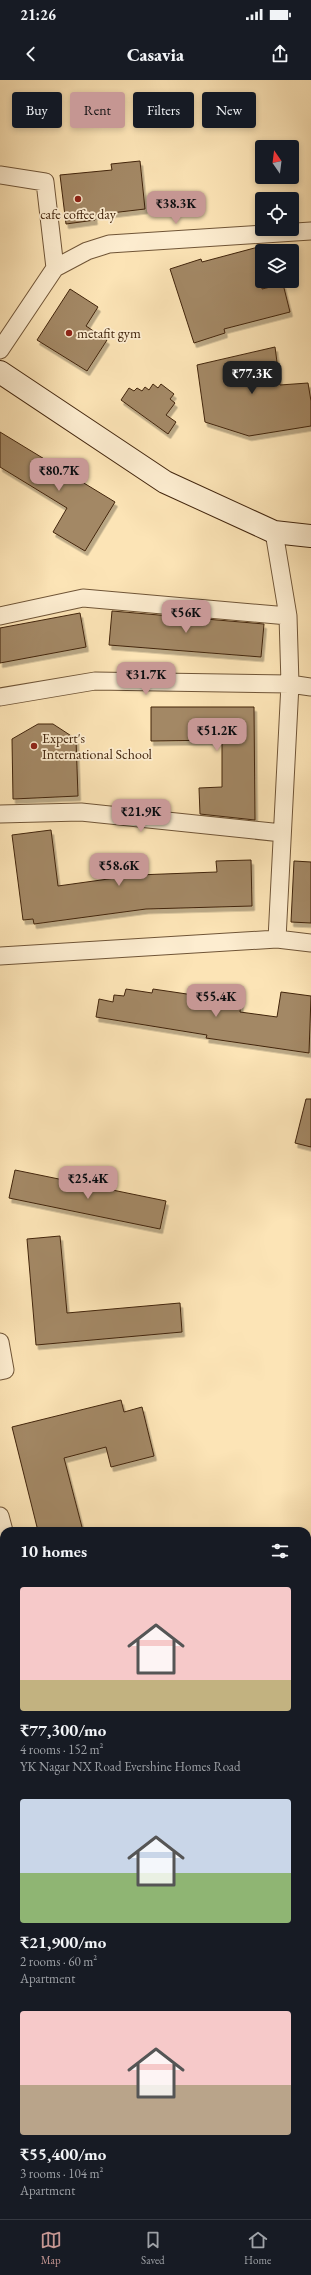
<!DOCTYPE html>
<meta charset="utf-8">
<style>
:root{--surface:#171b24;--page:#20242c;--text:#f1f3f6;--muted:#9ea1a6;--line:#363941;--accent:#c59692}
body{margin:0;font-family:"EB Garamond",serif;background:var(--page);color:var(--text);height:100vh;display:flex;flex-direction:column;font-size:15px;white-space:nowrap}
*{box-sizing:border-box;margin:0}
p{font-size:13px;color:var(--muted)}
.icon{flex:none;width:22px;height:22px;fill:none;stroke:currentColor;stroke-width:2;stroke-linecap:round;stroke-linejoin:round}
.map{position:relative;flex:1;overflow:hidden}
.details{position:absolute;left:0px;top:1447px;width:311px;height:692px;display:flex;flex-direction:column;background:var(--surface);border-radius:12px 12px 0 0;box-shadow:0 2px 6px #0003}
.details>*{flex:none}
.hud{position:absolute;left:12px;top:12px;width:287px;height:36px;display:flex;gap:8px}
.needle{width:26px;rotate:346deg}
.buttons{position:absolute;left:255px;top:60px;display:grid;gap:8px}
.buttons a{display:grid;place-items:center;width:44px;height:44px;border-radius:4px;background:var(--surface);box-shadow:0 2px 6px #0003;font-size:20px}
.price{position:absolute;translate:-50% -34px;padding:0 9px;border-radius:8px;background:var(--accent);color:#111;font-size:13px;line-height:26px;filter:drop-shadow(0 1px 2px #0008)}
.price::after{content:'';position:absolute;left:50%;top:24px;width:12px;height:9px;margin-left:-6px;background:inherit;clip-path:polygon(0 0,100% 0,50% 100%)}
.price.on{background:#222;color:#fff}
ul{padding:0;list-style:none}
li{display:grid;align-content:center;gap:8px;height:212px;padding:0 20px}
li span{display:grid;place-items:center;height:124px;border-radius:4px;color:#555}
li>.icon{margin-inline-start:auto}
span .icon{width:72px;height:72px;fill:#fffc;stroke-width:1}
li b{font-size:17px}
h2{display:flex;justify-content:space-between;align-items:center;height:48px;padding:0 20px;font-size:17px}
.pill{padding:0 14px;border-radius:4px;background:var(--surface);box-shadow:0 2px 6px #0003;font-size:14px;line-height:36px}
.pill.on{background:var(--accent);color:#111}
.status{display:flex;justify-content:space-between;align-items:center;height:28px;padding:0 20px;background:var(--surface);direction:ltr}
.status svg{height:11px;fill:currentColor}
header{display:flex;justify-content:space-between;align-items:center;height:52px;padding:0 20px;background:var(--surface);font-size:18px;font-weight:800}
.tabs{display:flex;justify-content:space-around;align-items:center;height:56px;border-top:1px solid var(--line);background:var(--surface);font-size:11px;color:var(--muted)}
.tabs a{display:grid;justify-items:center;gap:2px}
.tabs .on{color:var(--accent)}
.map>svg:first-child{display:block}
</style>
<div class="status"><b>21:26</b><svg viewBox="0 0 49 12"><path d="M0 12V9h3v3zM5 12V6h3v6zM10 12V3h3v9zM15 12V0h3v12zM26 1h20v11H26zM47 4h2v5h-2z"/></svg></div>
<header><svg class="icon" aria-label="back" viewBox="0 0 24 24"><path d="M15 5l-7 7 7 7"/></svg>Casavia<svg class="icon" aria-label="share" viewBox="0 0 24 24"><path d="M12 15V3M7 8l5-5 5 5M5 13v7h14v-7"/></svg></header>
<div class="map">
<svg width="311" height="2139" viewBox="0 0 311 2139">
<defs>
<filter id="shadow"><feDropShadow dx="2.5" dy="4.5" stdDeviation="0" flood-color="#0004"/></filter>
</defs>
<rect width="100%" height="100%" fill="#fce4b6"/>
<filter id="stains"><feTurbulence type="fractalNoise" baseFrequency=".005" numOctaves="4"/><feColorMatrix values="0 0 0 0 .2 0 0 0 0 .09 0 0 0 0 .02 0 0 0 .5 -.17"/></filter>
<radialGradient id="worn" r=".72"><stop offset=".6" stop-color="#630" stop-opacity="0"/><stop offset="1" stop-color="#630" stop-opacity=".3"/></radialGradient>
<!-- building -->
<path fill="#a38865" stroke="#42250d" filter="url(#shadow)" d="M140,81L145,129L94,135L95,140L66,144L60,95L112,90L111,84Z
M262,166V209L283,204L290,232L224,249L225,253L194,263L170,189L201,179L202,182Z
M70,209L98,227L86,246L107,260L87,291L37,260Z
M275,267L280,305L308,303L311,321V346L249,356L205,342L197,285Z
M153,304L158,308L161,304L174,314L170,319L175,323L166,335L176,342L168,354L121,320L129,308L134,311L137,308L142,311L145,307L149,310Z
M0,352L115,422L85,471L53,452L67,428L0,387Z
M112,531L264,544L261,577L109,565Z
M80,533L86,567L0,583V548Z
M151,627H254L255,740L200,734L199,708L222,707V660L151,661Z
M38,644H53L76,659L78,716L13,719L12,659Z
M51,750L58,806L137,795L217,792L216,781L251,780L252,826L146,829L34,844L33,839L23,840L12,755Z
M294,781L311,782V843L291,842Z
M126,909L152,913L153,909L241,922L240,932L277,937L281,912L311,916L309,973L206,958L207,955L96,937L99,919L113,922L114,915L124,916Z
M306,1019H311V1067L295,1063Z
M15,1090L166,1121L160,1149L9,1118Z
M60,1156L67,1233L180,1223L182,1252L36,1265L27,1159Z
M121,1320L124,1332L142,1327L154,1376L111,1387L106,1367L64,1378L83,1451H38L12,1347Z"/>
<g fill="none" stroke-linecap="round" stroke-linejoin="round">
<defs>
<path id="street" d="M0,95L45,102L55,188
M0,270L55,188L87,171L109,164L311,151
M274,452L288,536L290,604L277,859
M0,536L83,518L288,536
M0,617L95,601L290,604L311,607
M0,734L81,732L282,753
M0,876L277,859L311,863
M0,1262L5,1290L0,1291
M0,1436L4,1451
M0,1469L4,1467
M307,1957L311,1956
M0,2055L4,2054
M74,2135L75,2139"/>
<path id="secondary" d="M0,292L165,402L274,452L311,456
M307,1619L311,1618
M307,1636L311,1634
M0,1720L4,1719"/>
</defs>
<!-- street casing -->
<use href="#street" stroke="#705537" stroke-width="19"/>
<!-- secondary casing -->
<use href="#secondary" stroke="#42250d" stroke-width="24"/>
<!-- street -->
<use href="#street" stroke="#fdedd0" stroke-width="17"/>
<!-- secondary -->
<use href="#secondary" stroke="#fdedd0" stroke-width="22"/>
</g>
<!-- markers -->
<g fill="#8f2418" stroke="#fdedd0" stroke-width="1.5">
<circle cx="78" cy="119" r="4"/>
<circle cx="69" cy="253" r="4"/>
<circle cx="34" cy="666" r="4"/>
</g>
<g text-anchor="middle" stroke-width="3.5" stroke-linejoin="round" paint-order="stroke">
<!-- poi labels -->
<g font-size="14" fill="#42250d" stroke="#fdedd0" text-anchor="start">
<text x="78" y="139" text-anchor="middle">cafe coffee day</text>
<text x="77" y="258">metafit gym</text>
<text x="42" y="663">Expert's<tspan x="42" dy="16">International School</tspan></text>
</g>
</g>
<rect width="100%" height="100%" filter="url(#stains)"/>
<rect width="100%" height="100%" fill="url(#worn)"/>
</svg>
<div class="buttons">
<a><svg class="needle" viewBox="-14 -14 28 28"><path d="M0-13l5 13h-10z" fill="#e53935"/><path d="M0 13l5-13h-10z" fill="#9ea1a6"/></svg></a>
<a><svg class="icon" aria-label="locate" viewBox="0 0 24 24"><circle cx="12" cy="12" r="6"/><path d="M12 2v4M12 18v4M2 12h4M18 12h4"/></svg></a>
<a><svg class="icon" aria-label="layers" viewBox="0 0 24 24"><path d="M12 4l9 5-9 5-9-5zM3 14l9 5 9-5"/></svg></a>
</div>
<b class="price" style="left:176px;top:145px">₹38.3K</b>
<b class="price on" style="left:252px;top:315px">₹77.3K</b>
<b class="price" style="left:59px;top:412px">₹80.7K</b>
<b class="price" style="left:186px;top:554px">₹56K</b>
<b class="price" style="left:146px;top:616px">₹31.7K</b>
<b class="price" style="left:217px;top:672px">₹51.2K</b>
<b class="price" style="left:141px;top:753px">₹21.9K</b>
<b class="price" style="left:119px;top:807px">₹58.6K</b>
<b class="price" style="left:216px;top:938px">₹55.4K</b>
<b class="price" style="left:88px;top:1120px">₹25.4K</b>
<div class="hud">
<a class="pill">Buy</a>
<a class="pill on">Rent</a>
<a class="pill">Filters</a>
<a class="pill">New</a>
</div>
<section class="details">
<h2>10 homes<svg class="icon" aria-label="filters" viewBox="0 0 24 24"><path d="M4 7h16M4 17h16"/><circle cx="9" cy="7" r="2"/><circle cx="15" cy="17" r="2"/></svg></h2>
<ul>
<li><span style="background:linear-gradient(#f6c9c9 75%,#c2b280 0)"><svg class="icon" aria-label="home" viewBox="0 0 24 24"><path d="M3 11l9-7 9 7M6 9v11h12V9"/></svg></span><div><b>₹77,300/mo</b><p>4 rooms · 152 m²</p><p>YK Nagar NX Road Evershine Homes Road</p></div></li>
<li><span style="background:linear-gradient(#c9d6e8 60%,#8fb573 0)"><svg class="icon" aria-label="home" viewBox="0 0 24 24"><path d="M3 11l9-7 9 7M6 9v11h12V9"/></svg></span><div><b>₹21,900/mo</b><p>2 rooms · 60 m²</p><p>Apartment</p></div></li>
<li><span style="background:linear-gradient(#f6c9c9 60%,#b9a48a 0)"><svg class="icon" aria-label="home" viewBox="0 0 24 24"><path d="M3 11l9-7 9 7M6 9v11h12V9"/></svg></span><div><b>₹55,400/mo</b><p>3 rooms · 104 m²</p><p>Apartment</p></div></li>
</ul>
</section>
</div>
<nav class="tabs">
<a class="on"><svg class="icon" aria-label="map" viewBox="0 0 24 24"><path d="M3 6l6-2 6 2 6-2v14l-6 2-6-2-6 2zM9 4v14M15 6v14"/></svg>Map</a>
<a><svg class="icon" aria-label="saved" viewBox="0 0 24 24"><path d="M7 4h10v16l-5-4-5 4z"/></svg>Saved</a>
<a><svg class="icon" aria-label="home" viewBox="0 0 24 24"><path d="M3 11l9-7 9 7M6 9v11h12V9"/></svg>Home</a>
</nav>
